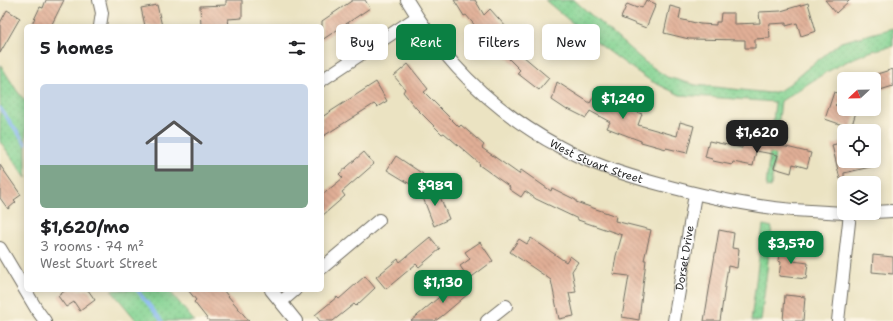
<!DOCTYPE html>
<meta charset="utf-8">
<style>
:root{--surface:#fff;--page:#f2f2f2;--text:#202124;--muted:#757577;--accent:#0b8043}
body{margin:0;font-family:"Shantell Sans",sans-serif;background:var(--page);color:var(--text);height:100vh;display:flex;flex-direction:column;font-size:15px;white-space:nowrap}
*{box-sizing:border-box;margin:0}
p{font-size:13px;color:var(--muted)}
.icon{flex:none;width:22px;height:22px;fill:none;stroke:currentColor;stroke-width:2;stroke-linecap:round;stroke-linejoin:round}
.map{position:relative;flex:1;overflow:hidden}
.details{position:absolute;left:24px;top:24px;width:300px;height:268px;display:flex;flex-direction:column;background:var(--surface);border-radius:6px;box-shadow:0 2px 10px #0003}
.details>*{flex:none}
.banner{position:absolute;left:336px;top:24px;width:380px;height:36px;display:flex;gap:8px}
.needle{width:26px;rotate:248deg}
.tools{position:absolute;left:837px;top:72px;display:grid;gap:8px}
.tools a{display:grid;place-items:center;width:44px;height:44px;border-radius:6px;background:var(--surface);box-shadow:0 2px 10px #0003;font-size:20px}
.price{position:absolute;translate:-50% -34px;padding:0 9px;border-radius:8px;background:var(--accent);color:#fff;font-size:13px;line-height:26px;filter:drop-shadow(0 1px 2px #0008)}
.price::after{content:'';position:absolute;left:50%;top:24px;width:12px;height:9px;margin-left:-6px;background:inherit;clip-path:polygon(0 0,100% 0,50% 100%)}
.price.current{background:#222;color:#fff}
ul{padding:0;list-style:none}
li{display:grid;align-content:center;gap:8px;height:212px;padding:0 16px}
li span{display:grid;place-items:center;height:124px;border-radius:6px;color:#555}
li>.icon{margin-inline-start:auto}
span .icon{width:72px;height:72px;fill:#fffc;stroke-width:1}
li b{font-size:17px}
h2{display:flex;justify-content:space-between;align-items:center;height:48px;padding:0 16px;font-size:17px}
.tag{padding:0 14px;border-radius:6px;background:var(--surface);box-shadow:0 2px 10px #0003;font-size:14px;line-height:36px}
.tag.current{background:var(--accent);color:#fff}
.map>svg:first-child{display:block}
</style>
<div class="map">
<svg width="893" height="321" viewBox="0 0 893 321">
<defs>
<pattern id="grass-dots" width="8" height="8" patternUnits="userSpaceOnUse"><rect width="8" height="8" fill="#83d393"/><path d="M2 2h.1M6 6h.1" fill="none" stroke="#71b57f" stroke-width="1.8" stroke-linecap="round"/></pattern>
<pattern id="building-back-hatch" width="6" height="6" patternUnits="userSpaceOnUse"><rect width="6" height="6" fill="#e1af96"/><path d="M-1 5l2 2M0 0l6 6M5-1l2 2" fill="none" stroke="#b78f7b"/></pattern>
</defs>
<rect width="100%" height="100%" fill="#fcf5e5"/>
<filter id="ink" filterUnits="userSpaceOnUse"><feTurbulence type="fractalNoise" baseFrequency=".025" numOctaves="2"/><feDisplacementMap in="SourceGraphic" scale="8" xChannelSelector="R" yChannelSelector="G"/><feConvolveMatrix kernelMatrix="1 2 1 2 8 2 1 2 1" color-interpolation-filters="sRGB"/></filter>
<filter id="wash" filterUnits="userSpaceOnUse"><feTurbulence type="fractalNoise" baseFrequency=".012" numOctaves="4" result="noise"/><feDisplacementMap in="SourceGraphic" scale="16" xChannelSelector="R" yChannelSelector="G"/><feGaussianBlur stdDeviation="0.9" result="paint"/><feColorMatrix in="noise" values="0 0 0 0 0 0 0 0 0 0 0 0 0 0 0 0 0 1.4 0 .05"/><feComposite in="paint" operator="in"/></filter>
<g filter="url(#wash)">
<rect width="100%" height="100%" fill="#ebe3c2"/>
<!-- grass -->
<path fill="url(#grass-dots)" stroke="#577f5f" d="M545,0H574L645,62L667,77L696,85L770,93L779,91L788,85L803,72L841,42L893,28V46C851,53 816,79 781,101L771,188L766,187L775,102L680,95L651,81L626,64L584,33Z
M0,64L17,91L26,102V178L0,141Z
M763,225L772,227L761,321H751Z
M111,290H169L194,321H137Z"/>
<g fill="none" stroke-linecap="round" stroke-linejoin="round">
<!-- stream -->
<path stroke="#85b8f2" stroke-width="3.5" d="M0,108L26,144
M137,290L162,321"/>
</g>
<g id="blocks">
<!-- building -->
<path fill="url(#building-back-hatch)" d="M46,0H64L51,26H31L40,7L43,8Z
M226,0H242V18L228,19L229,26H201L200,6L226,5Z
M353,0H365L370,8L322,40V21Z
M454,0H475L484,15L490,9L507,28L504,31L526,53L523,56L549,78L539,90L517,73L520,70L484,34L483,35L466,15L464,16Z
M646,0L656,4L646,28L621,18L627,4L637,8L638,6L642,8Z
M825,0H850L836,13Z
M808,3L816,31L801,36L797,23L786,26V23L769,24L770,38L755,39V48H745V40L689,39L664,33L670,6L681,9L679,19L700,24L716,25V22H720L721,13H734V24L760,23L759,12L781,11Z
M157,5L162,26H145L141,8Z
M7,10L20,18L0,53V23Z
M408,64L428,89L424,92L459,127L461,125L484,145L482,148L519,174L521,170L551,191L552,188L576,200V202L616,216L615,221L651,230L644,260H646L639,320L622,317L629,276L613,274L616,256L622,235L578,220V219L536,199L525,191L521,197L509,189L510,187L479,165L480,164L444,133L442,134L416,108L403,92L405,89L394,76Z
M893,69V86L874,92V75Z
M376,82L387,101L377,107L374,104L322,137V117Z
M557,82L590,103L597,91L612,99L610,102L642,114L638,125L677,136L680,122L694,126L687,153L666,148V149L641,142V141L607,128L610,122L590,111L586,118L568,109L567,110L552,100Z
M834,92L844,96V102L835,105L844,108V109L856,112L851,128L825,119Z
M744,135L767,139L766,142L811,153L807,168L793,164L791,173L774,168L778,155L756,151L753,166L733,162L732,165L713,161L712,159L705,157L709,141L742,148Z
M844,142V161H879V165L844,173V178L840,179L832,145Z
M364,152L374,164L342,192L345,196L322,216V195L343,178L339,174Z
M396,156L423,174L415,187L387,170Z
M0,165L21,195L14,200L16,202L8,209L0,198Z
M437,189L449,219L434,226L422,195Z
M719,230L734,233L732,248L739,249L737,268L728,266L720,321H704Z
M430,237L440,249L419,267L416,264L386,289L376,277L398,259L400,262Z
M531,238L566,262L570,256L578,262L572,271L576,292L569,293L574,316L559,319L551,280L510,252L519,239L527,244Z
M480,242L493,261L469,279L460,266L470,259L465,252Z
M780,248L794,250L793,261L808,263L806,279L779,276L781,262L778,261Z
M873,255L893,257V274L872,272Z
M365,276L375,288L356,306L354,304L333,321H320L315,315L337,297L339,299Z
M458,281L468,294L442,316L435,321H411Z
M66,290H88L95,300L80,311L74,302L66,307L58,296Z
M188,290H223L249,321H209L194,302L196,300Z
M785,295L805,297L803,321H783Z"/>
</g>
</g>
<g filter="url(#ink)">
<use href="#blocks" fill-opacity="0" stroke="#6e6b60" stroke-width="1"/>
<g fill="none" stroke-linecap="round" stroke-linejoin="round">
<defs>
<g id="minor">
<path d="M99,0L102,13L100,26"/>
<path id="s1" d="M407,0C444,62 496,113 560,147C591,164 625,175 659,184C703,196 747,206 793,210C810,211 827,212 844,213"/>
<path d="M322,80L417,17"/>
<path d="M874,212L893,211"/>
<path d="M0,248L37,310L45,321"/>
<path d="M322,268L379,220"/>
<path d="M271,290L296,321"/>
<path d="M281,302L295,290"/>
<path d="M487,321L506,306"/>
<path id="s2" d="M674,321L695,194"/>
<path d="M838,321L850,213"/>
</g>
</defs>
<!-- minor casing -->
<use href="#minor" stroke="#6e6b60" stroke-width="14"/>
<!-- minor -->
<use href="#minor" stroke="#fff" stroke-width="12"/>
</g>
</g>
<g text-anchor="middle" stroke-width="3" stroke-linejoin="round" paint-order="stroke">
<!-- street labels -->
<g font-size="11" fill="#2b2b2b" stroke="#fcf5e5">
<text dy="4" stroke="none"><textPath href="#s1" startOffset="254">West Stuart Street</textPath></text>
<text dy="4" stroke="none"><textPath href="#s2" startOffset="64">Dorset Drive</textPath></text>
</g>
</g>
</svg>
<div class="tools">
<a><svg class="needle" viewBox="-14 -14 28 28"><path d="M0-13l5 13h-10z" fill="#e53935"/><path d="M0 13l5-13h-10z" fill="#757577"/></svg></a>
<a><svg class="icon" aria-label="locate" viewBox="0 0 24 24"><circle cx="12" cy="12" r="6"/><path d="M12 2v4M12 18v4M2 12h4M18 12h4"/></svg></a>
<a><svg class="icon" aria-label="layers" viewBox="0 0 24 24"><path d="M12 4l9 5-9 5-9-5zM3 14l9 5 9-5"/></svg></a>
</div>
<b class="price" style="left:623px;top:120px">$1,240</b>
<b class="price current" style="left:757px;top:154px">$1,620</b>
<b class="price" style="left:435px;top:207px">$989</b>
<b class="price" style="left:791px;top:265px">$3,570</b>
<b class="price" style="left:443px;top:304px">$1,130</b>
<div class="banner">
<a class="tag">Buy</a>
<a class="tag current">Rent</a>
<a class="tag">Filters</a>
<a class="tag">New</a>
</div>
<section class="details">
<h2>5 homes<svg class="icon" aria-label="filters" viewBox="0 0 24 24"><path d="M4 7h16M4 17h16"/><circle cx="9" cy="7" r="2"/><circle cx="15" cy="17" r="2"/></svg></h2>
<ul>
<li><span style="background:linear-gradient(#c9d6e8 65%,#7fa58c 0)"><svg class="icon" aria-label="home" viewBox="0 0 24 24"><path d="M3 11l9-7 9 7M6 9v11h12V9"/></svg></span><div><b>$1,620/mo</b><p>3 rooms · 74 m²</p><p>West Stuart Street</p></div></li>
</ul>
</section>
</div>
